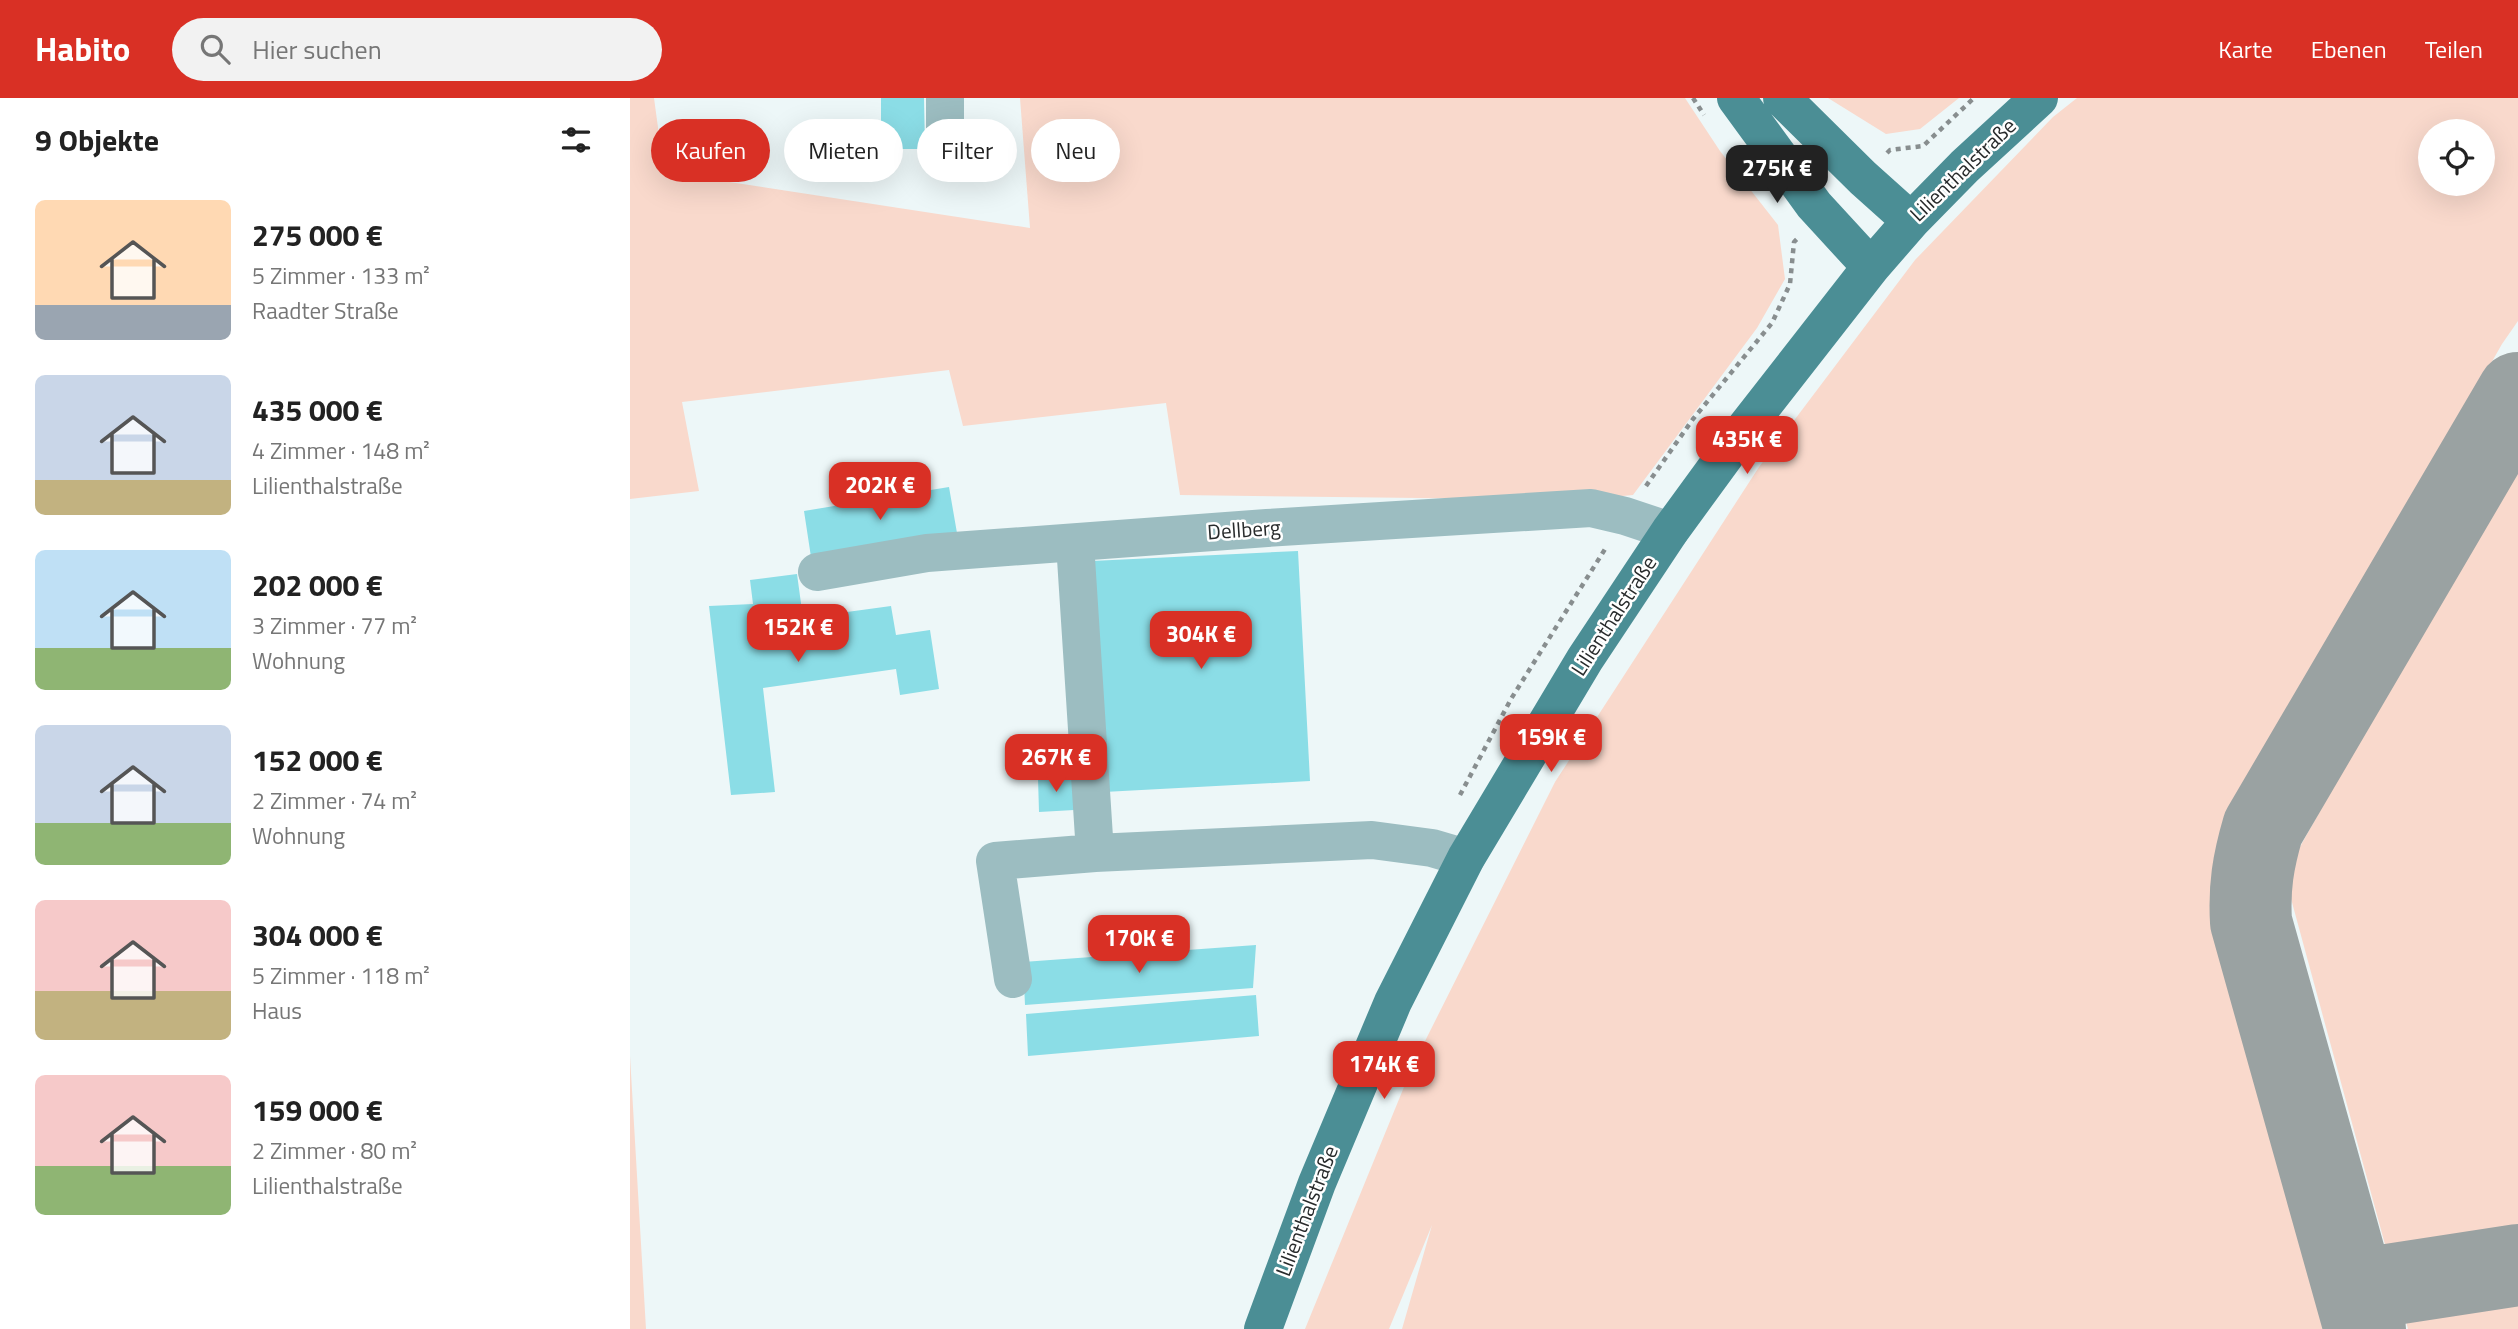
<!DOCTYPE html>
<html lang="de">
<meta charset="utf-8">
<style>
:root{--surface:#fff;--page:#f2f2f2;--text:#222;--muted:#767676;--accent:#d93025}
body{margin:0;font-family:"Titillium Web",sans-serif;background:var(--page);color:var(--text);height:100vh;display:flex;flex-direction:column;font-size:26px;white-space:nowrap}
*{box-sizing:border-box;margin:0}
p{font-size:23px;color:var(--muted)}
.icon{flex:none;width:38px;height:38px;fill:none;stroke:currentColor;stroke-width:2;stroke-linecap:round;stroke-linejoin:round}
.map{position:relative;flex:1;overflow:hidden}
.panel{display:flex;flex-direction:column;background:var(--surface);width:630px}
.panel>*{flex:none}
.hud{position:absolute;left:21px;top:21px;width:665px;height:63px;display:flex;gap:14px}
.tools{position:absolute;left:1788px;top:21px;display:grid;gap:14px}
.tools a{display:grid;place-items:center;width:77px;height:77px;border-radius:50%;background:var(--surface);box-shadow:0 7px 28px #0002;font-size:35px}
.price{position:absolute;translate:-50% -60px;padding:0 16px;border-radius:14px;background:var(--accent);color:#fff;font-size:23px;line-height:46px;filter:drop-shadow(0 2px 4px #0008)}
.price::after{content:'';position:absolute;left:50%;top:42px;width:21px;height:16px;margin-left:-10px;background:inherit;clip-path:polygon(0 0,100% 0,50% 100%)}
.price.active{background:#222;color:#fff}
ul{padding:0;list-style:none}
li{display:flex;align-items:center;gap:21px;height:175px;padding:0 35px}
li span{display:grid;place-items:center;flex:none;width:196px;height:140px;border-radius:10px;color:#555}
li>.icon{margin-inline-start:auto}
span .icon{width:84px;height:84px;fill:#fffc;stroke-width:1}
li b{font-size:30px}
h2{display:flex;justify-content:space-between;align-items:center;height:84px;padding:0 35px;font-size:30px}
.pill{padding:0 24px;border-radius:32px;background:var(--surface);box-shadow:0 7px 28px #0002;font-size:24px;line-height:63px}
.pill.active{background:var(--accent);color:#fff}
header{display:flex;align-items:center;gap:42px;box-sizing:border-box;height:98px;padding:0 35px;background:var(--accent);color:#fff}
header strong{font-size:33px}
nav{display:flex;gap:38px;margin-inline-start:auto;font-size:24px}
.search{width:490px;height:63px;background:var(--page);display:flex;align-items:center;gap:18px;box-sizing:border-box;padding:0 24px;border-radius:38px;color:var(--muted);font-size:26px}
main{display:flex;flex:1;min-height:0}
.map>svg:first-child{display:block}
</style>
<header>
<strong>Habito</strong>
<div class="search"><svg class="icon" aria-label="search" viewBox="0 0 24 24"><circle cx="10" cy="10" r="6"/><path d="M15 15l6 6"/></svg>Hier suchen</div>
<nav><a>Karte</a><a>Ebenen</a><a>Teilen</a></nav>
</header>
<main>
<section class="panel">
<h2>9 Objekte<svg class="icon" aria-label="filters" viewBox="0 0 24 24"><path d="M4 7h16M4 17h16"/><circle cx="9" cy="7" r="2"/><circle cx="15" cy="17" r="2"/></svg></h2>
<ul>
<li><span style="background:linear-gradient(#ffd9b3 75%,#9aa5b1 0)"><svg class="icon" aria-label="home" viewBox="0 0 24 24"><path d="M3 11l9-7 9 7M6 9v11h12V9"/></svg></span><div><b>275 000 €</b><p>5 Zimmer · 133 m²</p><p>Raadter Straße</p></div></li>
<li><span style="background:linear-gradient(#c9d6e8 75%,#c2b280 0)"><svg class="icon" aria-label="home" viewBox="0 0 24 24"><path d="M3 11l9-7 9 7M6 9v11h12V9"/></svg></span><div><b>435 000 €</b><p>4 Zimmer · 148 m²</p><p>Lilienthalstraße</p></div></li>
<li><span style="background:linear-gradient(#bfe0f5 70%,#8fb573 0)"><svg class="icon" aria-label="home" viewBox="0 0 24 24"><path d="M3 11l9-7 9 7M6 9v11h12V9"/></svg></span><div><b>202 000 €</b><p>3 Zimmer · 77 m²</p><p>Wohnung</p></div></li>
<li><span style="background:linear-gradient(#c9d6e8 70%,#8fb573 0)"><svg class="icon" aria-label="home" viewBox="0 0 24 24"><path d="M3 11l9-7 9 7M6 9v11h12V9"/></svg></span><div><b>152 000 €</b><p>2 Zimmer · 74 m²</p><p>Wohnung</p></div></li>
<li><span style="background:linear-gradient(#f6c9c9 65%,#c2b280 0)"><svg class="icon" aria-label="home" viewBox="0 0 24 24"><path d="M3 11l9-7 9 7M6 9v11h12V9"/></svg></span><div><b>304 000 €</b><p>5 Zimmer · 118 m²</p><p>Haus</p></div></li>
<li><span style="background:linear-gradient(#f6c9c9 65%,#8fb573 0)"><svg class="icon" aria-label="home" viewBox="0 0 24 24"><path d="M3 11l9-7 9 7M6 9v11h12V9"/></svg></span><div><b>159 000 €</b><p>2 Zimmer · 80 m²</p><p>Lilienthalstraße</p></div></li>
</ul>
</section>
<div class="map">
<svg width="1888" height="1231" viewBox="0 0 1888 1231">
<rect width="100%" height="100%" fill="#edf7f8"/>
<!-- green -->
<path fill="#f9d9cc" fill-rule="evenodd" d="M0,0H24L34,74L400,130L390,0H1055L1090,53L1148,127L1155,181L1127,230L1003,397L949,402L550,397L536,305L333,328L319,272L52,304L69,393L0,401Z
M1198,0H1329L1290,31L1256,36Z
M1447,0H1888V223L1872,246L1601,721L1584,803L1701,1231H772L802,1127L759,1231H675L783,967L925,684L1129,369L1285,162L1423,19ZM1801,33H1853V86H1801Z
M1888,357V1231H1778L1660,797L1666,756Z
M0,958L16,1231H0Z"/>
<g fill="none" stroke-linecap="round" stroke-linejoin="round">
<!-- taxiway -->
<path stroke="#9aa2a2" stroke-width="82" d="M1725,1192L1888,1167
M1735,1231L1621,824C1619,789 1623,764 1633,730L1888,295"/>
</g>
<!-- building -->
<path fill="#8bdde6" d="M251,0H294L295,51H251Z
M319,389L327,435L181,459L174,413Z
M668,453L680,683L474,694L462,463Z
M167,476L173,520L261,508L266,537L300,532L309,591L270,597L266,571L133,590L145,694L101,697L79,508L123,506L120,482Z
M443,679L444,712L409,714L408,680Z
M626,847L623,890L395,907L393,864Z
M626,897L629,938L398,958L396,916Z"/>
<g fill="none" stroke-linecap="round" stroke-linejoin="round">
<!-- path -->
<path stroke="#888e8f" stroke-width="4.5" stroke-dasharray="5 5" stroke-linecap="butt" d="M1063,0L1074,17
M1257,55L1260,52L1293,48L1344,0
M1016,388L1063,321L1142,225L1160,186L1164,144L1169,139
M830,697L881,601L977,448"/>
<!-- minor -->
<path stroke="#9cbdc1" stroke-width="38" d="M315,31V0
M445,445L465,755
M187,474L297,455L637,430L961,410L995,418L1040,433
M383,881L365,763L465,755L742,742L802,750L836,760"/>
<!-- major -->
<path stroke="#4b8e95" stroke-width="38" d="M1106,0L1184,107L1241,169
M1152,0L1233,80L1281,123
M633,1231L687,1085L763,904L836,760L955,561L1040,433L1113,333L1241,169L1281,123L1335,68L1409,0"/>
</g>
<g text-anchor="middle" stroke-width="5" stroke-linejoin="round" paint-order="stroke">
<!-- street labels -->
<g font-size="21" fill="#282b2c" stroke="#fff">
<text transform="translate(1333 72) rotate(-44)" y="7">Lilienthalstraße</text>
<text transform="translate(614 432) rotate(-4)" y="7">Dellberg</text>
<text transform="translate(984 518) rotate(-57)" y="7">Lilienthalstraße</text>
<text transform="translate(677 1113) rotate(-69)" y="7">Lilienthalstraße</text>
</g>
</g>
</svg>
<div class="tools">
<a><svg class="icon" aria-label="locate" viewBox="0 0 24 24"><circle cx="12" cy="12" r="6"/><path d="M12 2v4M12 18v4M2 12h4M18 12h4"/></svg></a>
</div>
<b class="price active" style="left:1147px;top:107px">275K €</b>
<b class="price" style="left:1117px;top:378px">435K €</b>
<b class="price" style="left:250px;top:424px">202K €</b>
<b class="price" style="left:168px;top:566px">152K €</b>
<b class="price" style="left:571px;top:573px">304K €</b>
<b class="price" style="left:921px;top:676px">159K €</b>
<b class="price" style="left:426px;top:696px">267K €</b>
<b class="price" style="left:509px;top:877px">170K €</b>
<b class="price" style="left:754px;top:1003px">174K €</b>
<div class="hud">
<a class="pill active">Kaufen</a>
<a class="pill">Mieten</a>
<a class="pill">Filter</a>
<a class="pill">Neu</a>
</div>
</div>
</main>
